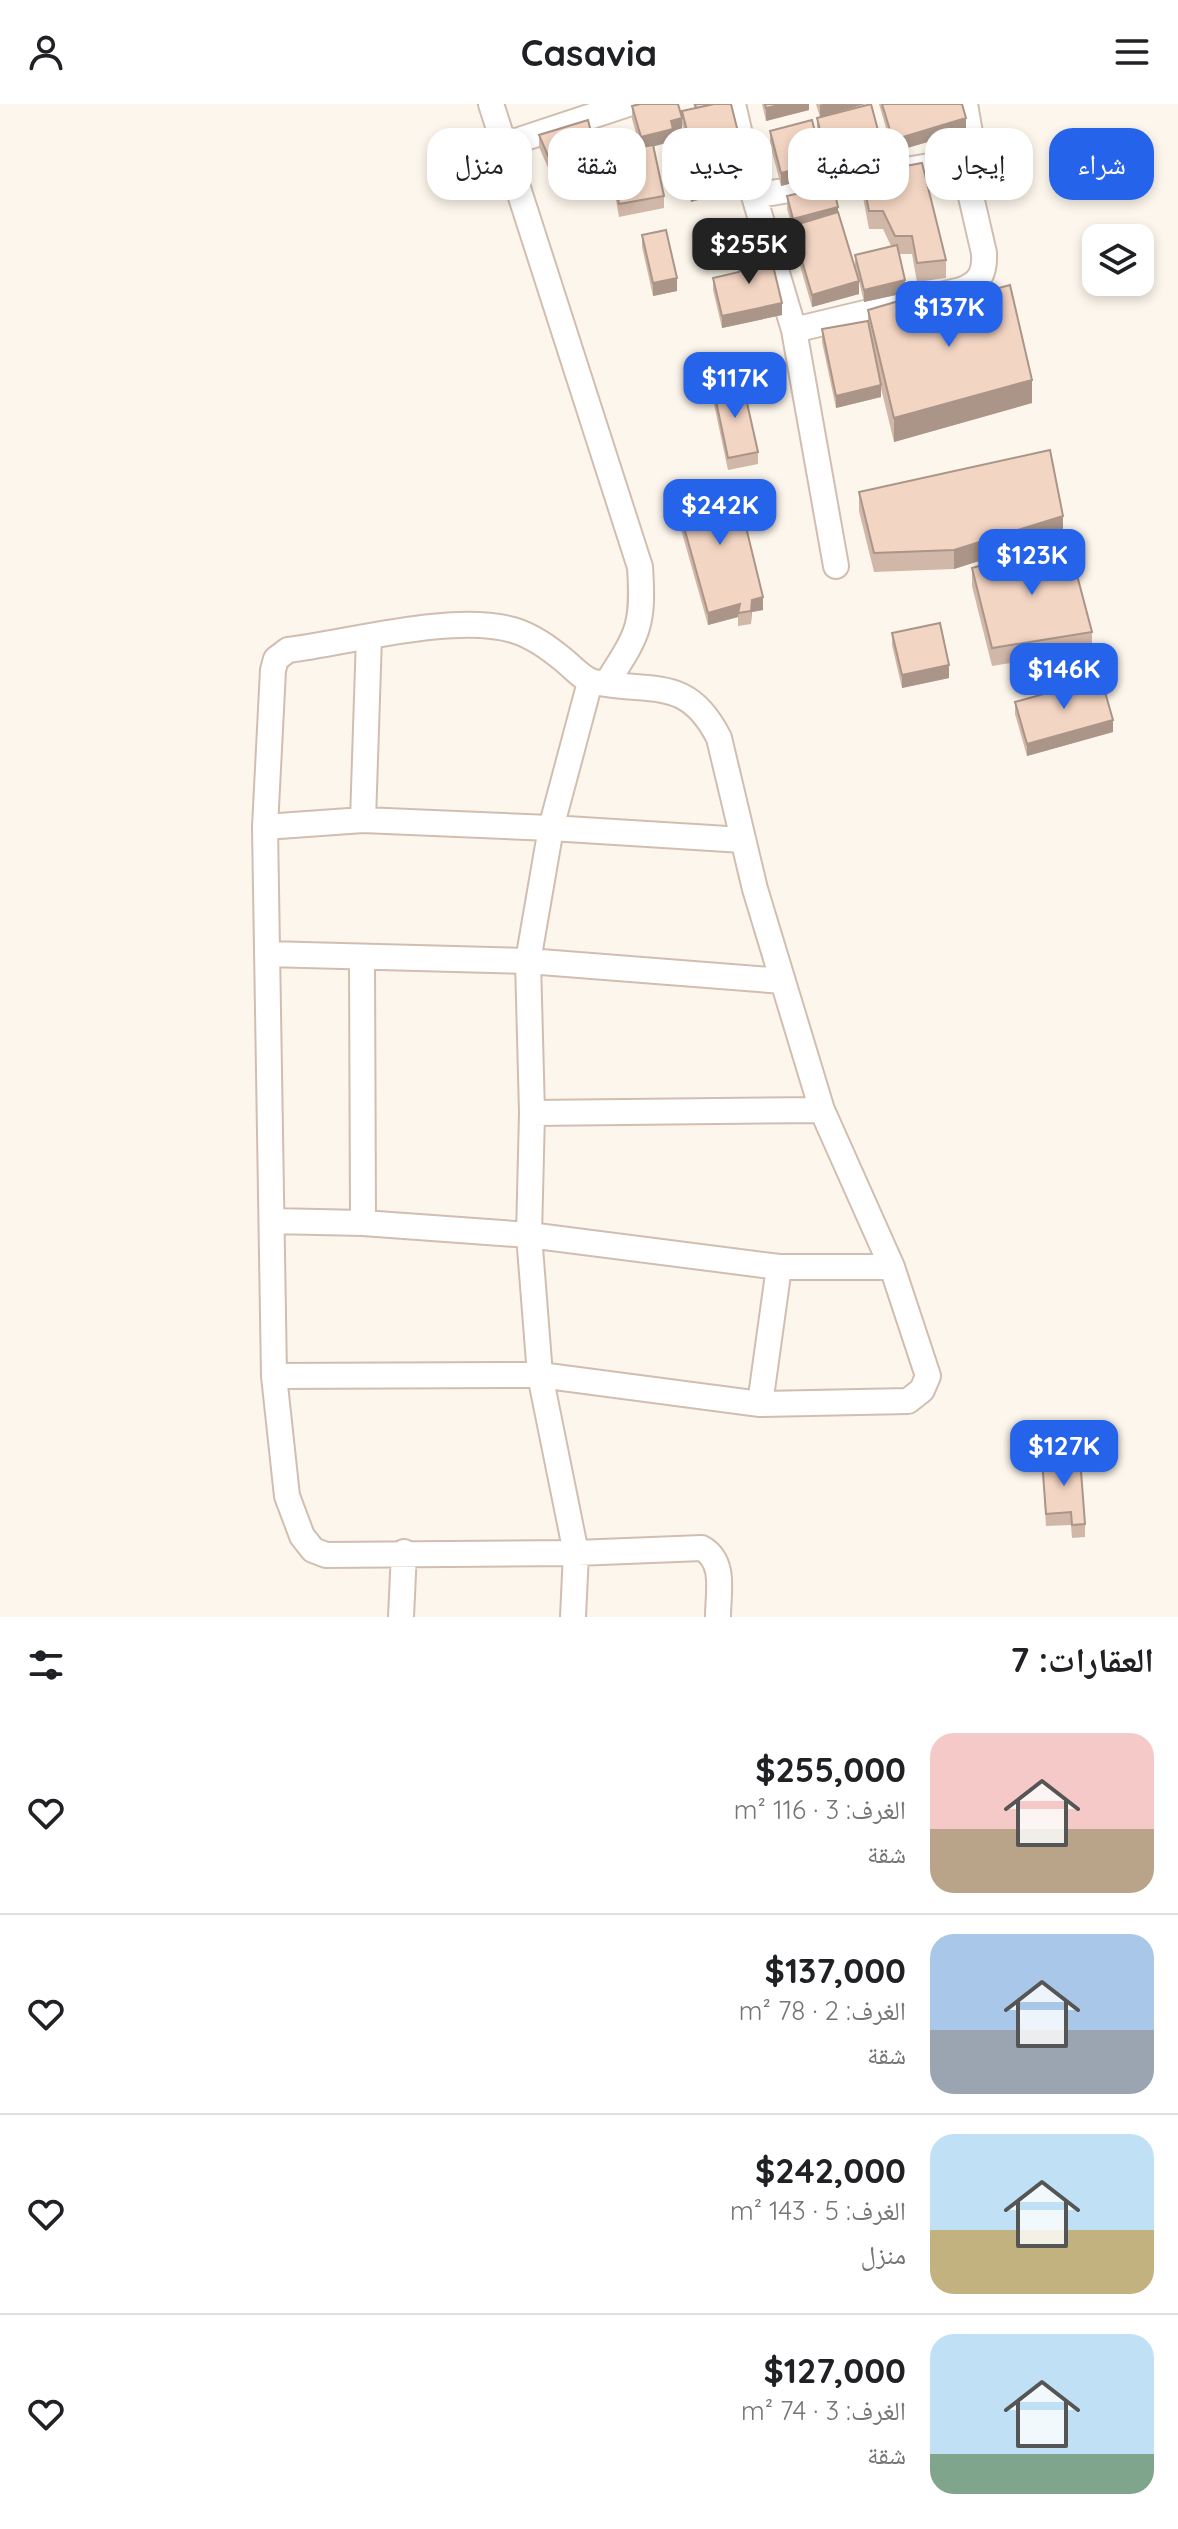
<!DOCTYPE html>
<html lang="ar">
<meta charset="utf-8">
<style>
:root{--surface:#fff;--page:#f6f6f6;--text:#202124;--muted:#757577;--line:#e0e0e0;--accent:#2563eb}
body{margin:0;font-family:Quicksand,"Noto Naskh Arabic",sans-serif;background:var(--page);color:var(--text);direction:rtl;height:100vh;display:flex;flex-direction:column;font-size:30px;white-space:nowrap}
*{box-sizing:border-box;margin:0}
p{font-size:26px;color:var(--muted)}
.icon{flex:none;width:44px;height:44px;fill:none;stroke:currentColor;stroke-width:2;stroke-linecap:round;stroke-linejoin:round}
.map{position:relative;height:1513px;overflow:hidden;direction:ltr}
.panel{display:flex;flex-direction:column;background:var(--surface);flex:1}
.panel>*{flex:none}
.banner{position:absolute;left:24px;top:24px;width:1130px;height:72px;direction:rtl;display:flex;gap:16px}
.buttons{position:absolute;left:1082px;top:120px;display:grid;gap:16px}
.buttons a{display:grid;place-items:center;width:72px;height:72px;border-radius:16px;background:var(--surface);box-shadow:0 4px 12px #0003;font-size:40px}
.price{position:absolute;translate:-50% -68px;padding:0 18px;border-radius:16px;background:var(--accent);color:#fff;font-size:26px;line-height:52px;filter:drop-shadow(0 2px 4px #0008)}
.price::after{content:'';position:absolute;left:50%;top:48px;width:24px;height:18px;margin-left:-12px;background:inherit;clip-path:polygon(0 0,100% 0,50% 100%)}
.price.active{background:#222;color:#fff}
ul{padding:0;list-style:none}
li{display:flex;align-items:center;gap:24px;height:200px;padding:0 24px}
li+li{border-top:2px solid var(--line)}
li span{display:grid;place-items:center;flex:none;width:224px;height:160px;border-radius:24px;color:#555}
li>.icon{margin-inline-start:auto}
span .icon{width:96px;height:96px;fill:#fffc;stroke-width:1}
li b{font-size:34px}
h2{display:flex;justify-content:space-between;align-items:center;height:96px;padding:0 24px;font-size:34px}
.tag{padding:0 28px;border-radius:24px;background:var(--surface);box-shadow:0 4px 12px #0003;font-size:28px;line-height:72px}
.tag.active{background:var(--accent);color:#fff}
header{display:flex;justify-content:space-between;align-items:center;height:104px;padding:0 24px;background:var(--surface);font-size:36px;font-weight:800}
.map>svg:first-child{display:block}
</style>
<header><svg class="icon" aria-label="menu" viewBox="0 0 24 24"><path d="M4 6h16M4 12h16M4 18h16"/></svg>Casavia<svg class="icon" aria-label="person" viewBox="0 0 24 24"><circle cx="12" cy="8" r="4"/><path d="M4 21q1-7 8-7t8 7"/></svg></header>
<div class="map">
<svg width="1178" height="1513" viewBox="0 0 1178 1513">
<rect width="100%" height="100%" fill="#fdf6ec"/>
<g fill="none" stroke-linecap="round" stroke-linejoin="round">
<defs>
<path id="street" d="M491,0L640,463C644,523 638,530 606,580
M733,0L754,92L794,226L836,462
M504,41L628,0
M754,92L941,60L952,54L970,29L965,0
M794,226L961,186C980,179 985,169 984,149L960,45
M363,716L369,533
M265,723L363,716L551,724L743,736
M267,850L528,857L783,877
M362,855L363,1119L529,1131L779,1163H892
M532,1009L822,1006L755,785L719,634C687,571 653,590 594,578C584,576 573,564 565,557C549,544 533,532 513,526C453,509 351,538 288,546L276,555L273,566L265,723L274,1272L287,1392L302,1432L313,1446L326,1451L576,1449L702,1444C726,1458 718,1488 718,1513
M272,1117L363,1119
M274,1272L540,1271L760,1300L908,1297L922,1286L928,1272L892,1163L822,1006
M760,1300L779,1163
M401,1513L404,1448
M573,1513L576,1449L540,1271L529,1131L532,1009L528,857L551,724L590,578"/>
</defs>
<!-- street casing -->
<use href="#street" stroke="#d1beb0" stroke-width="28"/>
<!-- street -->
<use href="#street" stroke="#fff" stroke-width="24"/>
</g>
<!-- wall -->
<path fill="#d1b7a8" d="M693,0H731L749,81L691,98L679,60V47L688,45L682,20V7L695,4Z
M762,0H809V6L766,17Z
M816,0H865L829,11L883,58L828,72L817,26V14L820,13Z
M879,0H962L966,27L893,48Z
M632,2L682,27L673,29V37L654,42L664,92V104L619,113L610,62V49L640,43L632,15Z
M770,27L823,71L781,82L770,40Z
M539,31L598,69L556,82L539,43Z
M862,70L946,156V174L917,178L912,150H899L905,189L864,198L859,177V190L812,203L792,134V122L787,105V92L838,108L855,163V151L891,142L883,125H869L862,88Z
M642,131L677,187L653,192L642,143Z
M713,174L782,211L722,224L713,186Z
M936,201L1032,299L894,338L881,284V293L836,304L822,238V225L868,217V206Z
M712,278L727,285L758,348V360L728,366L712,291Z
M859,388L1063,430L954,465L874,468L859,407Z
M675,391L763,506L752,508L751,520L738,522V513L708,521L675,404Z
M972,464L1092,528V546L992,562L972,482Z
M892,529L949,574L902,584L892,541Z
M1015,598L1113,628L1027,652L1015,610Z
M1042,1356L1085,1420V1433L1072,1434L1071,1421L1046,1422Z"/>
<!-- shaded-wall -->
<path fill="#aa9588" d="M784,0H809V6L766,17V4Z
M823,0H865L820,13V1Z
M682,14V27L673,29V37L641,46V33L671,17Z
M966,14V27L893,48V36Z
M738,28V40L690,52V39Z
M883,45V58L828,72V59Z
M598,56V69L556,82V70Z
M823,58V71L781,82V69Z
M749,68V81L691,98V86Z
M838,103V116L793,127V115Z
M677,174V187L653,192V179Z
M905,176V189L864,198V186Z
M859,177V190L812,203V191Z
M782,199V211L722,224V212Z
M1032,276V299L894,338V314Z
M881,281V293L836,304V292Z
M1063,412V430L954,465V446Z
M763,493V506L752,508L751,520L752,496Z
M740,500L738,513L708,521V509Z
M949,561V574L902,584V571Z
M1113,616V628L1027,652V640Z"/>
<!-- building -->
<path fill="#f3d5c3" stroke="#aa9588" stroke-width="2" d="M640,0H678L682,14L671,17L673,25L641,33L632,2Z
M695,0H714L696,4Z
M714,0H731L738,28L690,39L682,7Z
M765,0H784L766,4Z
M871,0L883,45L828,59L817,14Z
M882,0H962L966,14L893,36Z
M588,16L598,56L556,70L539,31Z
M812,16L823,58L781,69L770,27Z
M737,30L749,68L691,86L679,47Z
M653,41L664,92L619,100L610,49Z
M922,59L946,156L917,159L912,132H895L883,107H869L862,70Z
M833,81L838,103L793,115L787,92Z
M838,108L859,177L812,191L792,122Z
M666,126L677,174L653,179L642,131Z
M897,141L905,176L864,186L855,151Z
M770,149L782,199L722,212L713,174L739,168L743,154Z
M1010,181L1032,276L894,314L868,206L926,189L936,201Z
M868,217L881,281L836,292L822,225Z
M725,276L727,285L743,281L758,348L728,354L712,278Z
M1050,346L1063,412L954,446L874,449L859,388Z
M735,378L763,493L752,496L751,507L738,509L740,500L708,509L675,391Z
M1068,437L1092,528L992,544L972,464Z
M940,519L949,561L902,571L892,529Z
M1101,574L1113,616L1027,640L1015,598Z
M1080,1354L1085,1420L1072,1421L1071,1408L1046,1410L1042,1356Z"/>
</svg>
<div class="buttons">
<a><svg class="icon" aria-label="layers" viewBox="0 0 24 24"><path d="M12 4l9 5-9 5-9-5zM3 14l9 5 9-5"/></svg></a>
</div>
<b class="price active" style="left:749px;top:182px">$255K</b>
<b class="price" style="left:949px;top:245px">$137K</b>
<b class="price" style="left:735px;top:316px">$117K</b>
<b class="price" style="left:720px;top:443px">$242K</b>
<b class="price" style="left:1032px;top:493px">$123K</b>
<b class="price" style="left:1064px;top:607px">$146K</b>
<b class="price" style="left:1064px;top:1384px">$127K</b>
<div class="banner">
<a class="tag active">شراء</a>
<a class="tag">إيجار</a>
<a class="tag">تصفية</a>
<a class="tag">جديد</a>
<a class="tag">شقة</a>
<a class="tag">منزل</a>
</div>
</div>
<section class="panel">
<h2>العقارات: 7<svg class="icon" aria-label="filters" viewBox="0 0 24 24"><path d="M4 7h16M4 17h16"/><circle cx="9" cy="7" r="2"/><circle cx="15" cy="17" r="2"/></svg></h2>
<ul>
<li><span style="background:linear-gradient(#f6c9c9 60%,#b9a48a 0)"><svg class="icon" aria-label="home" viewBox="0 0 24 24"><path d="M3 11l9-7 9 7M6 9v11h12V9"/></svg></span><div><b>$255,000</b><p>الغرف: 3 · 116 m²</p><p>شقة</p></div><svg class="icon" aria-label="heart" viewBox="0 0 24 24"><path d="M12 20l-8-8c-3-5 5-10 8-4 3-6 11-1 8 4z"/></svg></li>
<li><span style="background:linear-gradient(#a9c7e8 60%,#9aa5b1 0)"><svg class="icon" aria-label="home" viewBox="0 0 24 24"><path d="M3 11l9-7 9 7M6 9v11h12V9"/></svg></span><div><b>$137,000</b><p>الغرف: 2 · 78 m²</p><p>شقة</p></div><svg class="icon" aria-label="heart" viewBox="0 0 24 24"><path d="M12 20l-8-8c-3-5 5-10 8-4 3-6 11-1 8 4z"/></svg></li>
<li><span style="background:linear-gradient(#bfe0f5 60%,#c2b280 0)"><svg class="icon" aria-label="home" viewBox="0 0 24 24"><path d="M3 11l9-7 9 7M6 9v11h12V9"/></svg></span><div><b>$242,000</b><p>الغرف: 5 · 143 m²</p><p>منزل</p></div><svg class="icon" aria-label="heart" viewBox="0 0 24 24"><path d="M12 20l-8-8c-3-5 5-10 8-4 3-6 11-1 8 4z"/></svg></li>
<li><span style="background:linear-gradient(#bfe0f5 75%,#7fa58c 0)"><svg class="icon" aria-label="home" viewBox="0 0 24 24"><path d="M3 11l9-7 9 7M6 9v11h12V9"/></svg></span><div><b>$127,000</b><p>الغرف: 3 · 74 m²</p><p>شقة</p></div><svg class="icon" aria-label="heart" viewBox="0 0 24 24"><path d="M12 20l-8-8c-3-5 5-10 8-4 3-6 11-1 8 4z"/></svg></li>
</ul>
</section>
